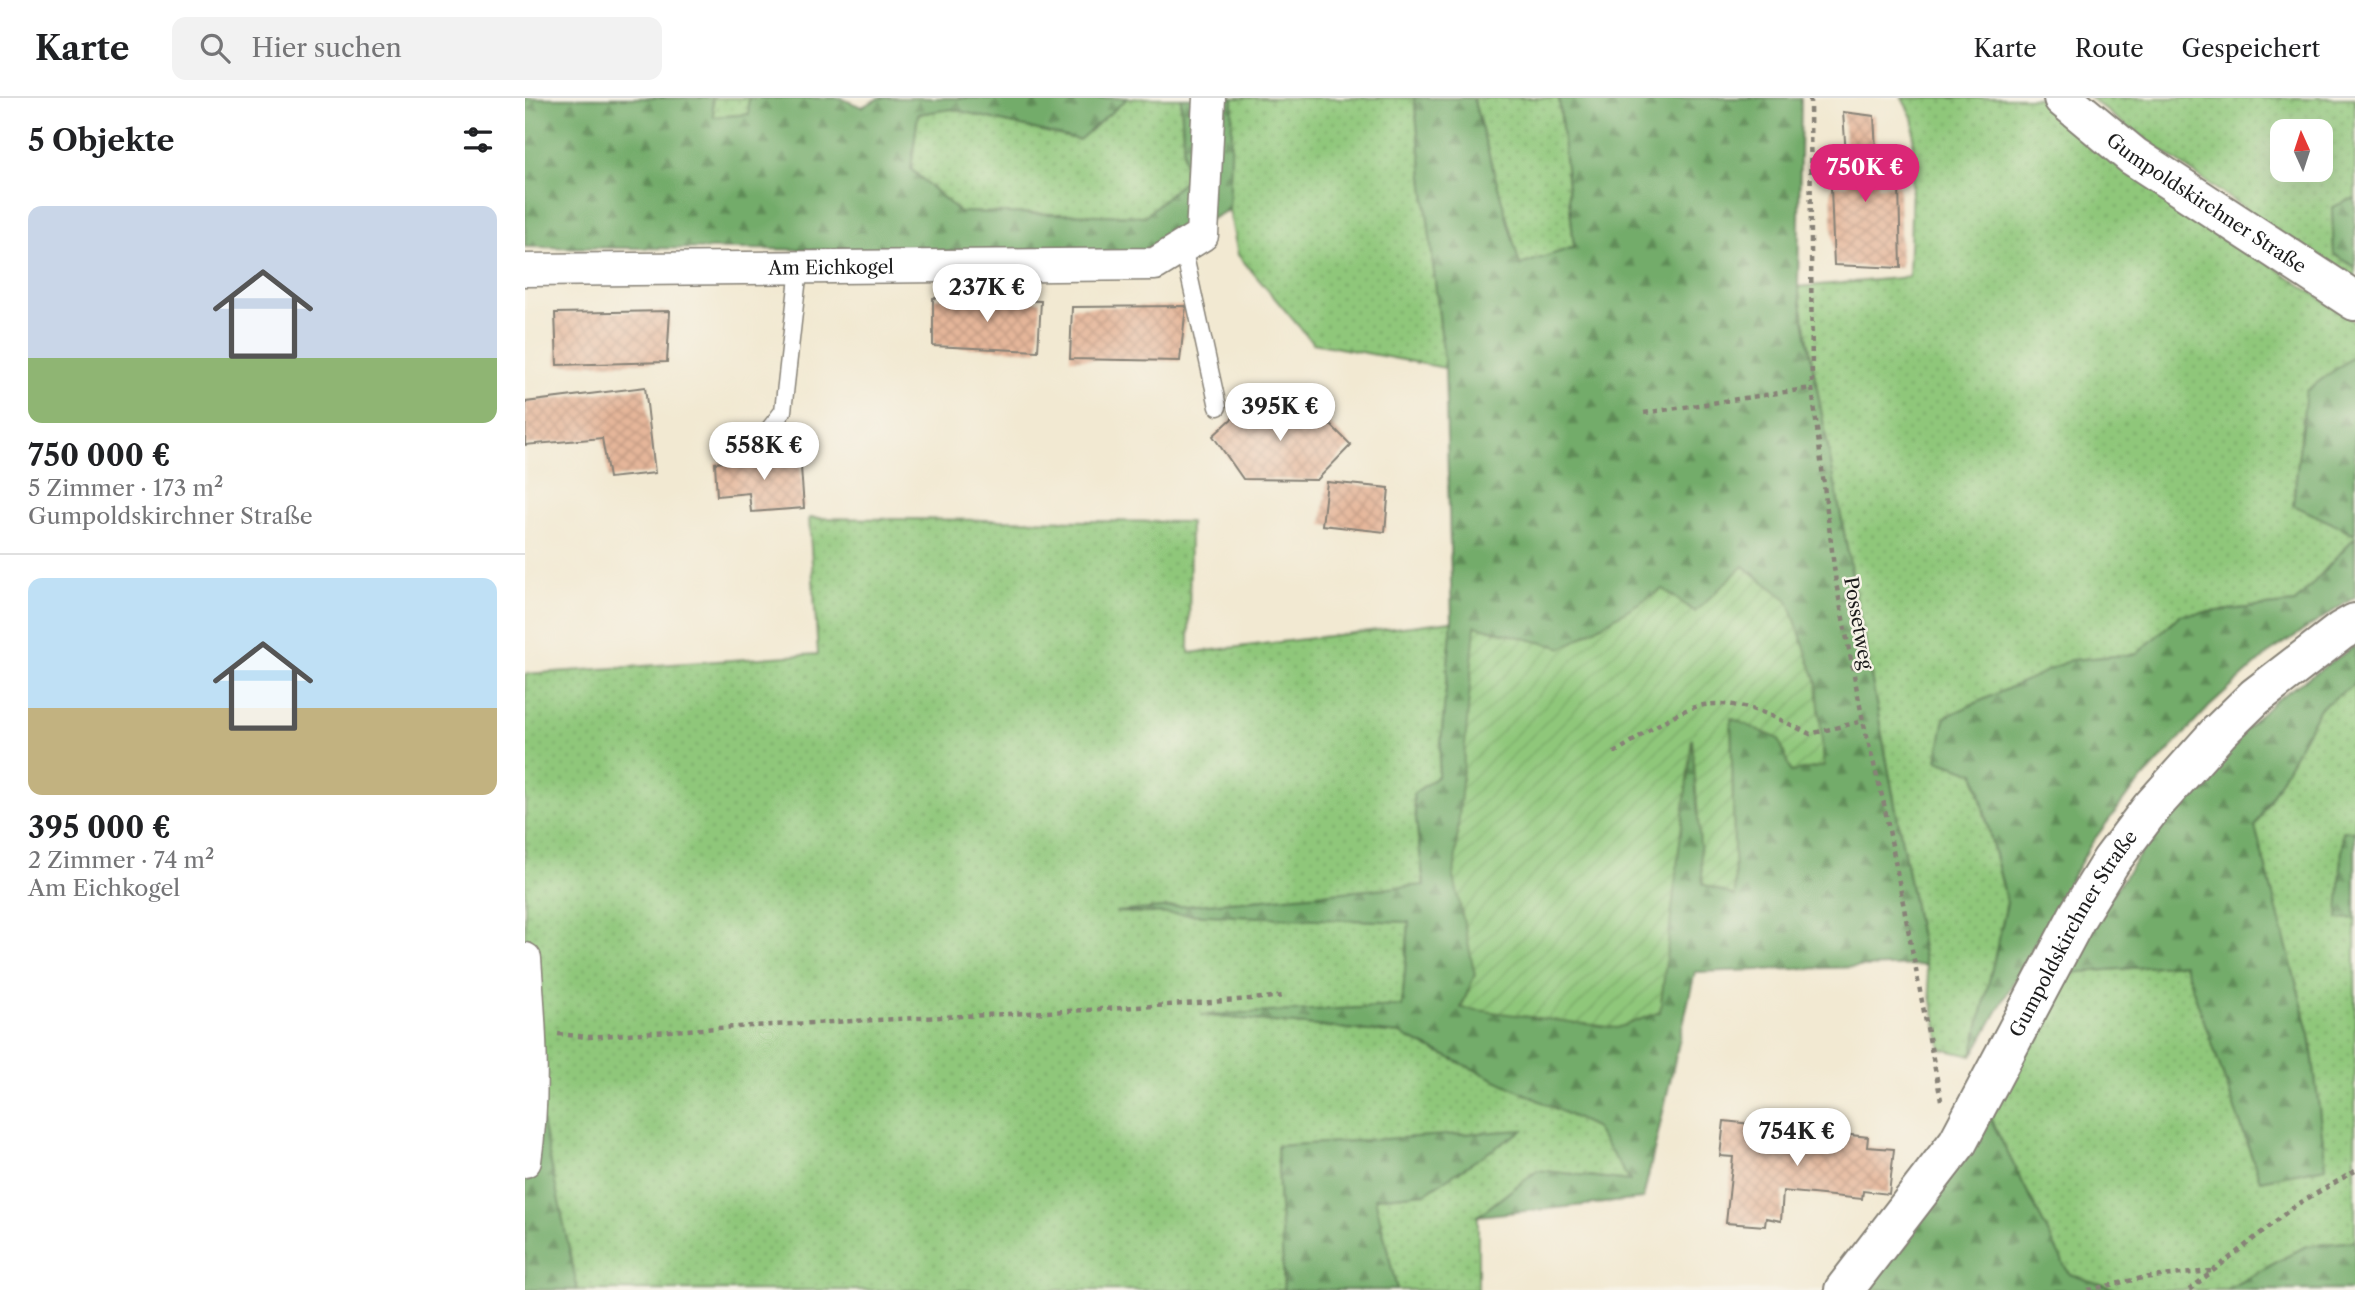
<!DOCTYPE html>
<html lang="de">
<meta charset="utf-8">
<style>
:root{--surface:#fff;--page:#f2f2f2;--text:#202124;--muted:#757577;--line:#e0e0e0;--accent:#db2777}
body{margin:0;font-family:"Libre Caslon Text",serif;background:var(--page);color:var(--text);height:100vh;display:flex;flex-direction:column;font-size:26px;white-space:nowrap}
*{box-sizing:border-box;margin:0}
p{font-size:23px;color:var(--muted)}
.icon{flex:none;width:38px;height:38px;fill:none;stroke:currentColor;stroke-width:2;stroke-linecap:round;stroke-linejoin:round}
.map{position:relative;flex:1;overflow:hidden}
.sheet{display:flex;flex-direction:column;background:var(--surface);width:525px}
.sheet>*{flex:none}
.needle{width:46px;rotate:357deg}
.buttons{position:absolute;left:1745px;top:21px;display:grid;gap:14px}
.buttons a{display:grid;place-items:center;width:63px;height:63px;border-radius:14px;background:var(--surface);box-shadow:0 7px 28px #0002;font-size:35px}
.price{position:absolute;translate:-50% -60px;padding:0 16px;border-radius:24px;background:#fff;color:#222;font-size:23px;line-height:46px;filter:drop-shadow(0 2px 4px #0008)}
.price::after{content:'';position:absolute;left:50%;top:42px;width:21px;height:16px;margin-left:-10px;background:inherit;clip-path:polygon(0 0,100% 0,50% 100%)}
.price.selected{background:var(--accent);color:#fff}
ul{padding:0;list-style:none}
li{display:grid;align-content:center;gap:14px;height:371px;padding:0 28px}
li+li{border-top:2px solid var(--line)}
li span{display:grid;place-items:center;height:217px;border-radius:14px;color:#555}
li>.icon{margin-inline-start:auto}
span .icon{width:126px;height:126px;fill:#fffc;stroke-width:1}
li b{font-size:30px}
h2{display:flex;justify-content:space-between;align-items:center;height:84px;padding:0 28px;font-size:30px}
header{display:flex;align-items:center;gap:42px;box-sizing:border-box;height:98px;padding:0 35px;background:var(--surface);border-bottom:2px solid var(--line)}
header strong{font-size:33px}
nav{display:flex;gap:38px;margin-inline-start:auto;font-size:24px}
.search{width:490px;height:63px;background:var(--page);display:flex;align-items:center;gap:18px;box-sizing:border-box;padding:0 24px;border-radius:14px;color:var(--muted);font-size:26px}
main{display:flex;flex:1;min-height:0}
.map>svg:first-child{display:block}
</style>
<header>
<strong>Karte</strong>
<div class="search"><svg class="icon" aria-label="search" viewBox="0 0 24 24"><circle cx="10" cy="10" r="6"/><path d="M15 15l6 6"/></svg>Hier suchen</div>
<nav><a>Karte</a><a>Route</a><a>Gespeichert</a></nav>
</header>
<main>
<section class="sheet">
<h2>5 Objekte<svg class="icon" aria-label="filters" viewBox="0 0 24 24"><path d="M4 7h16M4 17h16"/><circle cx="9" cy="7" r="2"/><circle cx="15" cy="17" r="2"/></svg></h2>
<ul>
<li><span style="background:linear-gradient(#c9d6e8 70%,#8fb573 0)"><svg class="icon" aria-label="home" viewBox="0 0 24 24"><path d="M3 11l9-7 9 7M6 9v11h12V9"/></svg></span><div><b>750 000 €</b><p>5 Zimmer · 173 m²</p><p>Gumpoldskirchner Straße</p></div></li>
<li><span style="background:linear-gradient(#bfe0f5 60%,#c2b280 0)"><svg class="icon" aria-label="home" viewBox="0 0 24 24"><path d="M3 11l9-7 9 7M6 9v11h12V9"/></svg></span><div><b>395 000 €</b><p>2 Zimmer · 74 m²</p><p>Am Eichkogel</p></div></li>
</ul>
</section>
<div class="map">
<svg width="1830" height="1192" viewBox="0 0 1830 1192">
<defs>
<pattern id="grass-dots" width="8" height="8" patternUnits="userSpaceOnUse" patternTransform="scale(1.75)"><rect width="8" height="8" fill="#8fc77a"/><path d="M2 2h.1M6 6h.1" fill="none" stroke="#7baa69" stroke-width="1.8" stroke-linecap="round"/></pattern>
<pattern id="forest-firs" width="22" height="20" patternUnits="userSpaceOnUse" patternTransform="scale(1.75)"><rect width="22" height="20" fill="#73ac6a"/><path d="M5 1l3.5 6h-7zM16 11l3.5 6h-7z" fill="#5e8b56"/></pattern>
<pattern id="garden-furrows" width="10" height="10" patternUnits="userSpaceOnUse" patternTransform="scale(1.75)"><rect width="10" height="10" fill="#8fc77a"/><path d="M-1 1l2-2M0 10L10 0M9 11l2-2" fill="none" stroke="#7baa69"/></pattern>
<pattern id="building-cross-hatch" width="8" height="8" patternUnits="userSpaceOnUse" patternTransform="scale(1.75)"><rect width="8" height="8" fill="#e5b69a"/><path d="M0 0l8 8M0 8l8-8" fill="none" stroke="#c49c84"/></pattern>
</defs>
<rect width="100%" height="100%" fill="#f7f3e8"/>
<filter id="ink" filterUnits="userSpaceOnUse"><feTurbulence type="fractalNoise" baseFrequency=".0143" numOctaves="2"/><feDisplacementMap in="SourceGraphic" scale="14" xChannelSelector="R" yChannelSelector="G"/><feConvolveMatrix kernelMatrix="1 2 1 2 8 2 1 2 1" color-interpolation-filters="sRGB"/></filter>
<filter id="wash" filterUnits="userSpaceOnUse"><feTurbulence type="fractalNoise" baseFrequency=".00686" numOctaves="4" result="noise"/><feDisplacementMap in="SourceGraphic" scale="28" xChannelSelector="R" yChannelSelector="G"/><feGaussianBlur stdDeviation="1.57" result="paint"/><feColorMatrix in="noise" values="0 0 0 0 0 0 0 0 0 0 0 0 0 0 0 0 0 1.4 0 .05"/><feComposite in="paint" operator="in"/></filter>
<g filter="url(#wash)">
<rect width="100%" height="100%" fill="#f2e9d2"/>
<!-- grass -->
<path fill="url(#grass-dots)" stroke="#56724b" stroke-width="2" fill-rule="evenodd" d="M187,0H223L225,16L189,19Z
M603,0H656L660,82L621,118L434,114L386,71L393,16L427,11L554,42Z
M708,0H889L920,270L788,245L713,157L704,112Z
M948,0H1034L1049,149L995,168Z
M1377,0H1514L1576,50L1830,224V257L1781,293L1768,407L1830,436V439L1770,505L1655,517L1612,556L1546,562L1449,675L1482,805L1447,958L1416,951L1273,189L1384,179L1389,23Z
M1565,0H1830V100L1807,110L1809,156L1830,169V188L1596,24ZM1757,33H1796V72H1757Z
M284,420L665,424L664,555L927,523L913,678L888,696L899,788L598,814L884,824L877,908L683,918L875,936L1070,1029L1106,1083L1012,1072L953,1118V1192H872L850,1100L900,1095L996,1033L752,1048L759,1192H51L0,944V576L293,556Z
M1830,586V733L1818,734L1814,821L1830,820V1143L1781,1148L1701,1192H1593L1544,1177L1465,1020L1543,875L1659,866L1735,1082L1801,1069L1785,937L1730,729L1795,610Z"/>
<!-- forest -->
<path fill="url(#forest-firs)" stroke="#486443" stroke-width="2" fill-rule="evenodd" d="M0,0H187L189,19L224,16L223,0H315L337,9L354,0H603L554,42L427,11L393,16L386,71L434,114L620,118L660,82L656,0H708L704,112L616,155L0,149Z
M889,0H948L995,167L1049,149L1034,0H1276L1273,189L1400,867L1170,874L1118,1101L953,1118L1013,1072L1105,1083L1069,1029L875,936L676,917L877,908L884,824L590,814L899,787L888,696L913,678L927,522L920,270ZM1219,468L1263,503L1292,585L1254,641L1206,619L1210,798L1178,786L1168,635L936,910L950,877V528L1038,550L1138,491L1170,514Z
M1830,100V169L1809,156L1807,109Z
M1830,257V436L1768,407L1781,293Z
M1830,439V499L1744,555L1684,609L1602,698L1566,746L1447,958L1482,805L1450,675L1412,662L1420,619L1546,562L1612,556L1655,517L1770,505Z
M1830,548V586L1795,610L1730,729L1785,937L1801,1069L1735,1082L1659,866L1543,875L1575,814L1658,694L1749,603Z
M1818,733H1830V820L1813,821Z
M0,944L52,1188L51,1192H0Z
M1465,1020L1544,1176L1593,1192H1337Z
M998,1032L900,1095L850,1100L872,1192H759L752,1048Z
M1830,1143V1192H1701L1781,1148Z"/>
<!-- garden -->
<path fill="url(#garden-furrows)" stroke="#56724b" stroke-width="2" d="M1218,468L1263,502L1292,585L1299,668L1266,674L1254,641L1206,620L1210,798L1178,786L1167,640L1135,914L1092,930L936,910L950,877L929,779L950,528L1038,550L1138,491L1170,514Z"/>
<g id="blocks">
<!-- building -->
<path fill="url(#building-cross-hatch)" d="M1318,14L1349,18L1353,88L1374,87L1376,170L1309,167L1306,89L1323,87Z
M408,200L516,203L513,253L408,248Z
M661,208L655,263L545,261L547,209Z
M145,213L142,264L32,267L30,215Z
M120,289L130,375L84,380L77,340L0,347L1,304Z
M724,305L794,315L826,347L792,382L718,381L688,338Z
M275,356L279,410L226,414L224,395L192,398L190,365Z
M802,384L864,390L860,434L797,427Z
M1199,1023L1343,1039L1342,1049L1369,1051L1364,1096L1338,1093L1337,1101L1258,1093L1256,1123L1241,1120L1240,1128L1201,1125L1208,1059L1195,1058Z"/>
</g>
</g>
<g filter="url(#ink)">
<use href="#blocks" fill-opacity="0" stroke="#878277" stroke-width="2"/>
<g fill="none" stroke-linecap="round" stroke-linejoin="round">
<defs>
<path id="service" d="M658,149L693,309
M201,347L241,335L258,313L274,170"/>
<g id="minor">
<path id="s1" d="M0,172L630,166L677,137L684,0"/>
<path d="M0,861C5,927 10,996 0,1063"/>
</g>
<g id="secondary">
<path id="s2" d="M1538,0L1608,58L1830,203"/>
<path id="s3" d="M1319,1192L1433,1044L1553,817L1586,763L1626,710L1694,634L1730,599L1816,533L1830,525"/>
</g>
</defs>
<!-- service casing -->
<use href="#service" stroke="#878277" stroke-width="19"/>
<!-- minor casing -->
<use href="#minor" stroke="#878277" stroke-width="35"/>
<!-- secondary casing -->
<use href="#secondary" stroke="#878277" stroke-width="42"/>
<!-- path -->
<path stroke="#878277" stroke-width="4.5" stroke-dasharray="5 5" stroke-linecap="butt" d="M1285,0L1287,290L1311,485L1338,623L1359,706L1416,1002
M1119,315L1287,290
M1089,655C1109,643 1148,614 1170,609C1211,598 1250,619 1285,636L1338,623
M33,936L64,939C295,920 528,919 759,898
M1563,1192L1617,1180L1686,1173
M1664,1192L1771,1107L1830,1073"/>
<!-- service -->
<use href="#service" stroke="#fff" stroke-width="16"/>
<!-- minor -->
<use href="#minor" stroke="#fff" stroke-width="32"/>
<!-- secondary -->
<use href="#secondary" stroke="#fff" stroke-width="38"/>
</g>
</g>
<g text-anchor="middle" stroke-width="5" stroke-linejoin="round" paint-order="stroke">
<!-- street labels -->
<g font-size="19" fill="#1c1c1c" stroke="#f7f3e8">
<text dy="7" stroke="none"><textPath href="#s2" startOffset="178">Gumpoldskirchner Straße</textPath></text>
<text dy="7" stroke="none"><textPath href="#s1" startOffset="306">Am Eichkogel</textPath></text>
<text transform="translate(1334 525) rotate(80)" y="7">Possetweg</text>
<text dy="7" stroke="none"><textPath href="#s3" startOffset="425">Gumpoldskirchner Straße</textPath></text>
</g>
</g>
</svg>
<div class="buttons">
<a><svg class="needle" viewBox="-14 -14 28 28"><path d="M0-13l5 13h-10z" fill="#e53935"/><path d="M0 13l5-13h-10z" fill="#757577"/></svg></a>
</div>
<b class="price selected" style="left:1340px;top:106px">750K €</b>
<b class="price" style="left:462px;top:226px">237K €</b>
<b class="price" style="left:755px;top:345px">395K €</b>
<b class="price" style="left:239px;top:384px">558K €</b>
<b class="price" style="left:1272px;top:1070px">754K €</b>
</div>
</main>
